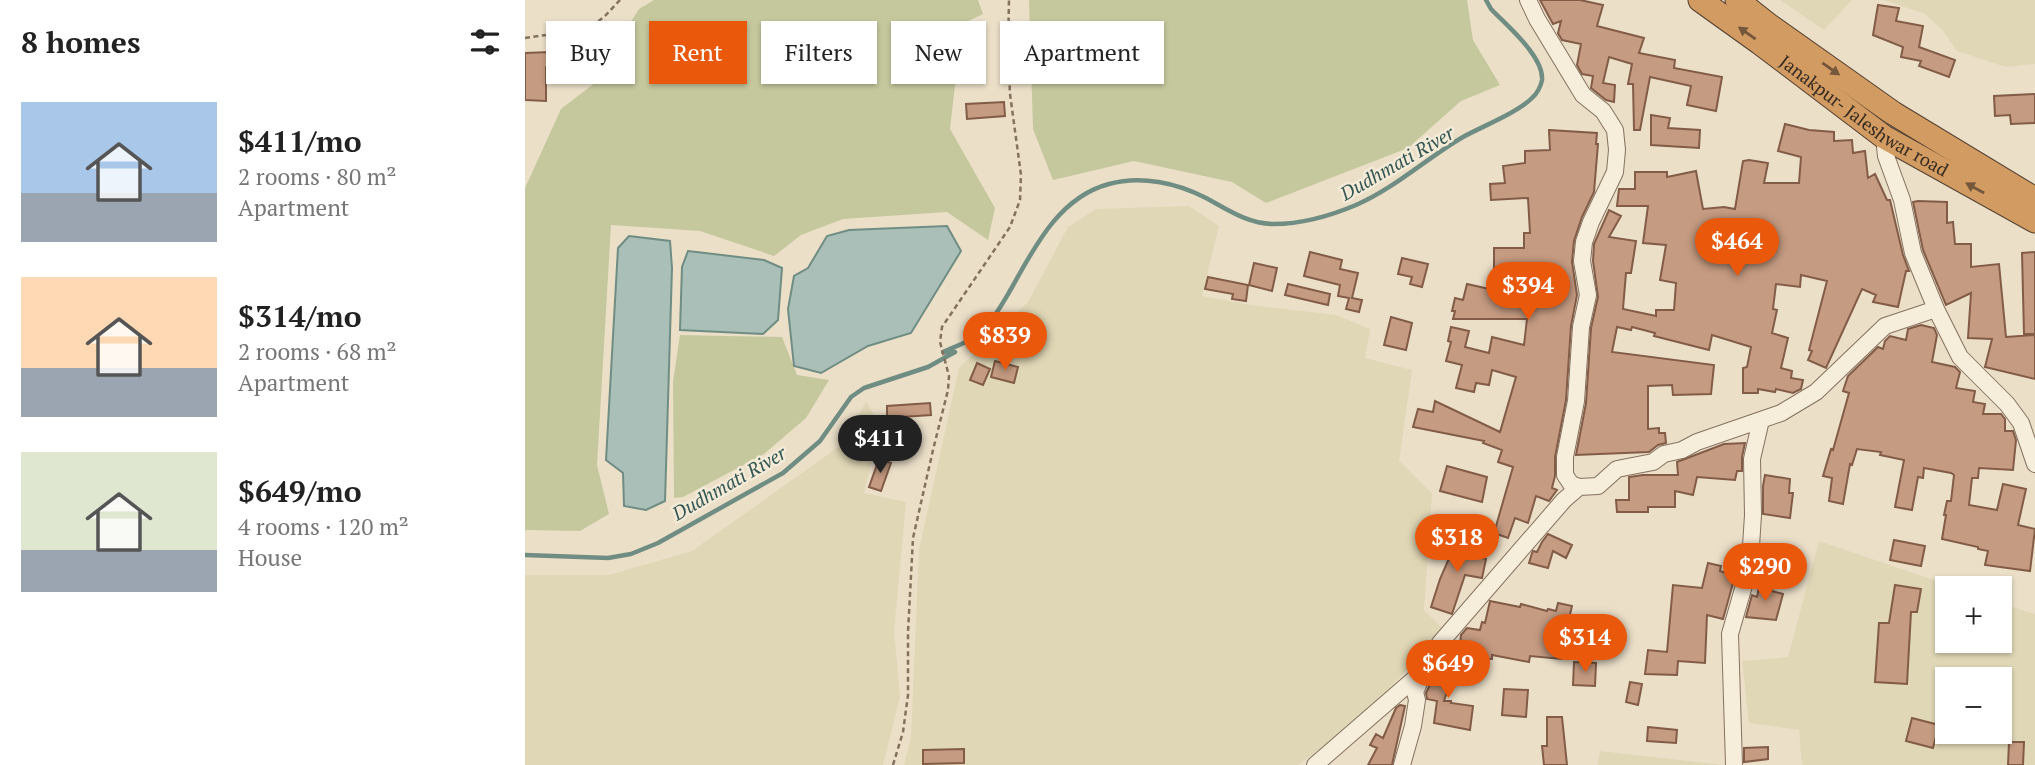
<!DOCTYPE html>
<meta charset="utf-8">
<style>
:root{--surface:#fff;--page:#f2f2f2;--text:#222;--muted:#767676;--accent:#ea580c}
body{margin:0;font-family:"PT Serif",serif;background:var(--page);color:var(--text);height:100vh;display:flex;flex-direction:column;font-size:26px;white-space:nowrap}
*{box-sizing:border-box;margin:0}
p{font-size:23px;color:var(--muted)}
.icon{flex:none;width:38px;height:38px;fill:none;stroke:currentColor;stroke-width:2;stroke-linecap:round;stroke-linejoin:round}
.map{position:relative;flex:1;overflow:hidden}
.details{display:flex;flex-direction:column;background:var(--surface);width:525px}
.details>*{flex:none}
.top-card{position:absolute;left:21px;top:21px;width:665px;height:63px;display:flex;gap:14px}
.buttons{position:absolute;left:1410px;top:576px;display:grid;gap:14px}
.buttons a{display:grid;place-items:center;width:77px;height:77px;border-radius:0px;background:var(--surface);box-shadow:0 2px 5px #0004;font-size:35px}
.price{position:absolute;translate:-50% -60px;padding:0 16px;border-radius:24px;background:var(--accent);color:#fff;font-size:23px;line-height:46px;filter:drop-shadow(0 2px 4px #0008)}
.price::after{content:'';position:absolute;left:50%;top:42px;width:21px;height:16px;margin-left:-10px;background:inherit;clip-path:polygon(0 0,100% 0,50% 100%)}
.price.selected{background:#222;color:#fff}
ul{padding:0;list-style:none}
li{display:flex;align-items:center;gap:21px;height:175px;padding:0 21px}
li span{display:grid;place-items:center;flex:none;width:196px;height:140px;border-radius:0px;color:#555}
li>.icon{margin-inline-start:auto}
span .icon{width:84px;height:84px;fill:#fffc;stroke-width:1}
li b{font-size:30px}
h2{display:flex;justify-content:space-between;align-items:center;height:84px;padding:0 21px;font-size:30px}
.tag{padding:0 24px;border-radius:0px;background:var(--surface);box-shadow:0 2px 5px #0004;font-size:24px;line-height:63px}
.tag.selected{background:var(--accent);color:#fff}
main{display:flex;flex:1;min-height:0}
.map>svg:first-child{display:block}
</style>
<main>
<section class="details">
<h2>8 homes<svg class="icon" aria-label="filters" viewBox="0 0 24 24"><path d="M4 7h16M4 17h16"/><circle cx="9" cy="7" r="2"/><circle cx="15" cy="17" r="2"/></svg></h2>
<ul>
<li><span style="background:linear-gradient(#a9c7e8 65%,#9aa5b1 0)"><svg class="icon" aria-label="home" viewBox="0 0 24 24"><path d="M3 11l9-7 9 7M6 9v11h12V9"/></svg></span><div><b>$411/mo</b><p>2 rooms · 80 m²</p><p>Apartment</p></div></li>
<li><span style="background:linear-gradient(#ffd9b3 65%,#9aa5b1 0)"><svg class="icon" aria-label="home" viewBox="0 0 24 24"><path d="M3 11l9-7 9 7M6 9v11h12V9"/></svg></span><div><b>$314/mo</b><p>2 rooms · 68 m²</p><p>Apartment</p></div></li>
<li><span style="background:linear-gradient(#dfe7d0 70%,#9aa5b1 0)"><svg class="icon" aria-label="home" viewBox="0 0 24 24"><path d="M3 11l9-7 9 7M6 9v11h12V9"/></svg></span><div><b>$649/mo</b><p>4 rooms · 120 m²</p><p>House</p></div></li>
</ul>
</section>
<div class="map">
<svg width="1510" height="765" viewBox="0 0 1510 765">
<rect width="100%" height="100%" fill="#ebdfc8"/>
<!-- farmland -->
<path fill="#e0d7b6" fill-rule="evenodd" d="M1255,0H1327L1299,30Z
M1359,0H1510V64L1481,67L1432,51L1418,31L1400,14Z
M664,206L694,226L677,296L726,305L811,315L845,329L840,358L887,370L874,461L907,493L899,610L918,629L838,718L773,765H379L386,738L394,550L434,368L503,302L543,227L571,209Z
M341,401L355,425L339,493L381,502L369,632L375,696L358,765H0V575H84L167,551L322,441Z
M1294,541L1432,588H1423V640H1475V603L1510,614V765H1277L1274,730L1224,723L1217,661L1263,657ZM1354,623L1385,625L1381,684L1350,682ZM1423,679H1475V732H1423ZM1387,718L1414,725L1408,748L1381,741Z
M1075,751L1199,765H1073Z"/>
<!-- green -->
<path fill="#c5c89d" d="M129,0H453L458,14L437,24L425,129L470,208L463,240L422,212L318,219L276,235L249,256L175,231L86,225L72,465L84,514L55,531L0,530V188L36,109L84,72L90,47L114,9Z
M504,0H942L948,40L975,85L936,101L883,148L741,203L707,182L609,161L528,180L508,129Z
M155,335L257,337L272,375L304,380L281,418L239,454L158,497L149,498L148,382Z"/>
<!-- water -->
<path fill="#a9bfb8" stroke="#708d84" stroke-width="2" d="M422,226L436,251L386,333L343,346L296,373L269,366L263,309L269,276L283,268L302,236L324,230Z
M104,236L145,241L147,268L140,501L121,510L99,506L98,473L81,460L93,248Z
M163,251L239,260L257,268L253,320L238,334L155,330L157,267Z"/>
<g fill="none" stroke-linecap="round" stroke-linejoin="round">
<!-- stream -->
<path stroke="#708d84" stroke-width="4.5" d="M0,555L83,558L106,554L133,543L258,473L295,441L326,397L339,388L403,367L430,352H418C428,347 442,343 451,336C466,324 476,306 486,289C509,248 534,197 584,184C616,175 652,183 681,198C703,210 723,224 749,224C778,224 805,216 831,205C870,188 902,158 938,137C958,126 992,113 1007,98C1012,94 1016,86 1017,80C1019,56 981,25 966,9L961,0"/>
</g>
<!-- building -->
<path fill="#c59b81" stroke="#825c47" stroke-width="2" d="M1015,0H1055L1078,5L1072,26L1119,38L1114,53L1150,60L1149,68L1197,77L1191,111L1162,105L1166,86L1125,77L1115,130H1109L1108,84H1103L1107,64L1084,57L1078,83L1090,85L1089,102L1081,100L1066,88L1068,76L1057,74L1052,65L1056,44L1037,40L1033,33L1036,21L1028,24Z
M1353,5L1374,8L1371,21L1398,26L1394,47L1430,60L1424,77L1394,66L1396,61L1376,57L1378,47L1348,35Z
M49,47L68,49L67,65L48,63Z
M24,52L25,67H21V101L0,100V53Z
M1510,94V123L1486,124L1485,115L1470,116L1469,96Z
M479,102L480,116L442,119L441,104Z
M1126,115L1145,118L1143,128L1175,130L1174,148L1126,145Z
M1260,124L1284,130L1309,132V141L1327,140L1328,153L1340,151L1343,178L1350,174L1362,200H1365L1378,255L1384,271H1381L1373,307L1348,302L1351,295L1337,289L1301,368L1283,360L1287,351L1284,350L1302,281L1276,275L1275,287L1251,284L1248,309L1252,310L1247,333L1263,338L1256,368L1267,371L1266,378L1278,380L1276,389L1268,393L1251,389L1250,392L1233,389V393H1218V368L1222,367L1226,347L1187,335L1184,350L1129,336L1130,333L1107,327L1106,330L1092,327L1087,352L1189,365L1186,394L1148,395L1147,385L1123,386V429L1134,428V433H1140L1141,443L1133,445L1124,452L1051,455L1061,403L1066,328L1073,297L1068,261L1069,244L1084,210L1096,216L1084,237L1111,241L1106,273H1101L1098,309L1131,316V310H1149L1151,283L1135,280L1141,245L1118,243L1123,206H1092L1094,189H1110V172H1142V177L1171,171L1178,209L1199,207L1210,209L1218,161L1224,160L1243,163L1239,183H1274L1276,157L1253,151Z
M1024,130L1072,133L1071,144H1073L1069,192L1057,217L1049,241L1047,262L1052,295L1046,326L1041,400L1030,457V476L1027,488L1032,490L1024,501L1011,496L1003,523L990,518L983,538L969,533L988,467L973,462L977,450L958,443L959,441L888,427L893,409L908,412L910,401L975,432L991,377L967,370L964,385L951,383L949,392L931,388L937,365L921,361L926,342L923,341L926,327L944,331L940,347L964,353L967,337L999,345L1002,319H928L930,311H927L930,298L938,300L942,284L969,290V248H999V233H1005L1003,198L966,200L965,184L980,183L978,166L1000,163V151L1025,150Z
M1393,201L1422,202V223L1428,222L1430,244H1446V267L1474,264L1481,337L1510,335V379L1460,367L1467,339L1443,338L1446,293L1421,305L1398,250L1388,202Z
M785,252L817,260L815,269L833,273L827,298L837,300L834,312L821,309L824,298L813,296L815,285L779,276Z
M1510,252V334H1499L1497,253Z
M877,258L903,264L897,287L885,284L887,277L873,274Z
M729,263L752,268L747,291L724,285Z
M683,277L723,285L721,301L707,299L708,294L680,289Z
M763,284L805,294L803,305L760,295Z
M866,317L887,323L881,350L859,345Z
M1396,325L1409,328L1412,335L1407,362L1430,367L1435,372L1431,388L1450,391L1448,402L1460,404L1458,414H1476L1480,419V431H1488L1491,440L1488,470L1454,468L1453,478H1447L1444,505L1472,510L1478,484L1501,489L1493,525L1510,529L1505,571L1460,565L1463,551L1453,549V547L1417,539L1421,515H1419L1422,501H1426L1429,475L1426,473L1399,468L1398,478L1393,477L1387,510L1370,507L1379,460L1355,455L1356,452L1332,449L1327,465L1325,464L1318,504L1304,501L1307,478L1298,476L1306,449L1308,450L1324,393L1318,391L1323,376L1353,347L1358,349L1360,341L1365,336L1381,340L1383,329Z
M470,361L493,367L489,383L466,377Z
M452,363L465,369L458,385L445,380Z
M405,403L406,415L362,418V406Z
M1220,443L1217,457V471H1212L1210,480L1172,477L1168,495L1150,491V507H1123V512H1092L1091,500H1104V477L1118,475H1153L1152,462L1199,444Z
M354,459L366,463L356,491L344,487Z
M922,466L962,477L957,502L915,491Z
M1240,475L1265,479L1264,493H1268L1265,518L1238,514V486Z
M935,533L950,539L947,555L961,559L957,578L940,575L927,614L906,607L915,579Z
M1023,534L1047,545L1041,558L1028,551L1023,568L1004,563L1007,553L1008,551L1012,552L1017,542Z
M1369,540L1400,546L1396,566L1365,560Z
M1183,563L1196,566L1195,571L1210,576L1198,619L1182,615L1180,663L1153,661L1152,675L1120,674L1123,650L1142,652L1148,585L1177,588Z
M1235,582L1248,586L1247,591L1258,594L1251,620L1221,617L1227,595L1232,597Z
M1370,585L1396,589L1392,612H1386L1382,684L1350,682L1354,623H1364Z
M965,601L995,607L996,604L1022,611L1023,609L1031,611L1033,603L1047,606L1039,640L1037,659L1005,656L1004,662L967,655V659L925,657L927,645L935,646L936,635L942,628L955,630L957,622L960,623Z
M917,660L931,664L919,701H926V703L948,706L945,730L909,723L912,701L902,699L901,693Z
M1049,662L1071,663L1070,686L1048,685Z
M1105,682L1117,684L1113,705L1101,702Z
M979,689L1003,690L1001,717L977,715Z
M875,705L880,706L867,765H843L852,748L845,745L851,734L858,738L871,708Z
M1022,717H1037L1042,765H1019L1017,746H1022Z
M1387,718L1414,725L1408,748L1381,741Z
M1123,727L1152,730L1151,743L1122,741Z
M1484,742H1499L1498,765H1483Z
M1243,747V759L1219,762V748Z
M439,749V763L398,764V750Z"/>
<g fill="none" stroke-linecap="round" stroke-linejoin="round">
<defs>
<path id="minor" d="M1003,0L1012,19L1058,95L1078,111L1090,130L1092,150L1090,172L1066,222L1059,242L1057,261L1063,295L1056,327L1051,401L1040,457V475L1046,484L1054,487
M1411,309L1435,357L1482,404L1496,423L1510,464
M790,765L896,673
M877,765L888,726L892,700L890,692L900,669L915,643L1039,500L1054,487L1073,486L1092,469L1128,462L1139,454L1157,450L1172,442L1256,413L1291,392L1360,326L1411,309L1388,253L1377,200L1361,156L1359,137
M1209,765L1205,634L1220,582L1226,546L1228,515L1227,459L1236,420"/>
<g id="highway">
<path id="s1" d="M1175,0L1235,43L1359,137L1510,221"/>
<path d="M1212,0L1245,26L1368,113L1510,199"/>
</g>
</defs>
<!-- minor casing -->
<use href="#minor" stroke="#85715f" stroke-width="18"/>
<!-- highway casing -->
<use href="#highway" stroke="#544032" stroke-width="25"/>
<!-- path -->
<path stroke="#85715f" stroke-width="2.5" stroke-dasharray="5 3.5" stroke-linecap="butt" d="M0,38L63,29L80,16L95,0
M368,765L378,732L383,695V632L388,538L408,450L423,390L424,376L415,342L417,327L485,227L495,200L496,175L485,94L483,50L484,0"/>
<!-- minor -->
<use href="#minor" stroke="#f6eddb" stroke-width="16"/>
<!-- highway -->
<use href="#highway" stroke="#d29b61" stroke-width="23"/>
</g>
<!-- one-way arrows -->
<defs><path id="oneway-solid" d="M-6-.8H1V-3.2L6.5 0L1 3.2V.8H-6Z" transform="scale(1.75)"/></defs>
<g fill="#75583b">
<use href="#oneway-solid" transform="translate(1222 33) rotate(-145)"/>
<use href="#oneway-solid" transform="translate(1306 69) rotate(35)"/>
<use href="#oneway-solid" transform="translate(1450 188) rotate(-151)"/>
</g>
<g text-anchor="middle" stroke-width="5" stroke-linejoin="round" paint-order="stroke">
<!-- street labels -->
<g font-size="18" fill="#372b21" stroke="#f3ead7">
<text dy="6" stroke="none"><textPath href="#s1" startOffset="201">Janakpur- Jaleshwar road</textPath></text>
</g>
<!-- water labels -->
<g font-size="19" font-style="italic" fill="#325551" stroke="#f3ead7">
<text transform="translate(872 163) rotate(-30)" y="7">Dudhmati River</text>
<text transform="translate(204 483) rotate(-30)" y="7">Dudhmati River</text>
</g>
</g>
</svg>
<div class="buttons">
<a>+</a>
<a>−</a>
</div>
<b class="price" style="left:1212px;top:278px">$464</b>
<b class="price" style="left:1003px;top:322px">$394</b>
<b class="price" style="left:480px;top:372px">$839</b>
<b class="price selected" style="left:355px;top:475px">$411</b>
<b class="price" style="left:932px;top:574px">$318</b>
<b class="price" style="left:1240px;top:603px">$290</b>
<b class="price" style="left:1060px;top:674px">$314</b>
<b class="price" style="left:923px;top:700px">$649</b>
<div class="top-card">
<a class="tag">Buy</a>
<a class="tag selected">Rent</a>
<a class="tag">Filters</a>
<a class="tag">New</a>
<a class="tag">Apartment</a>
</div>
</div>
</main>
